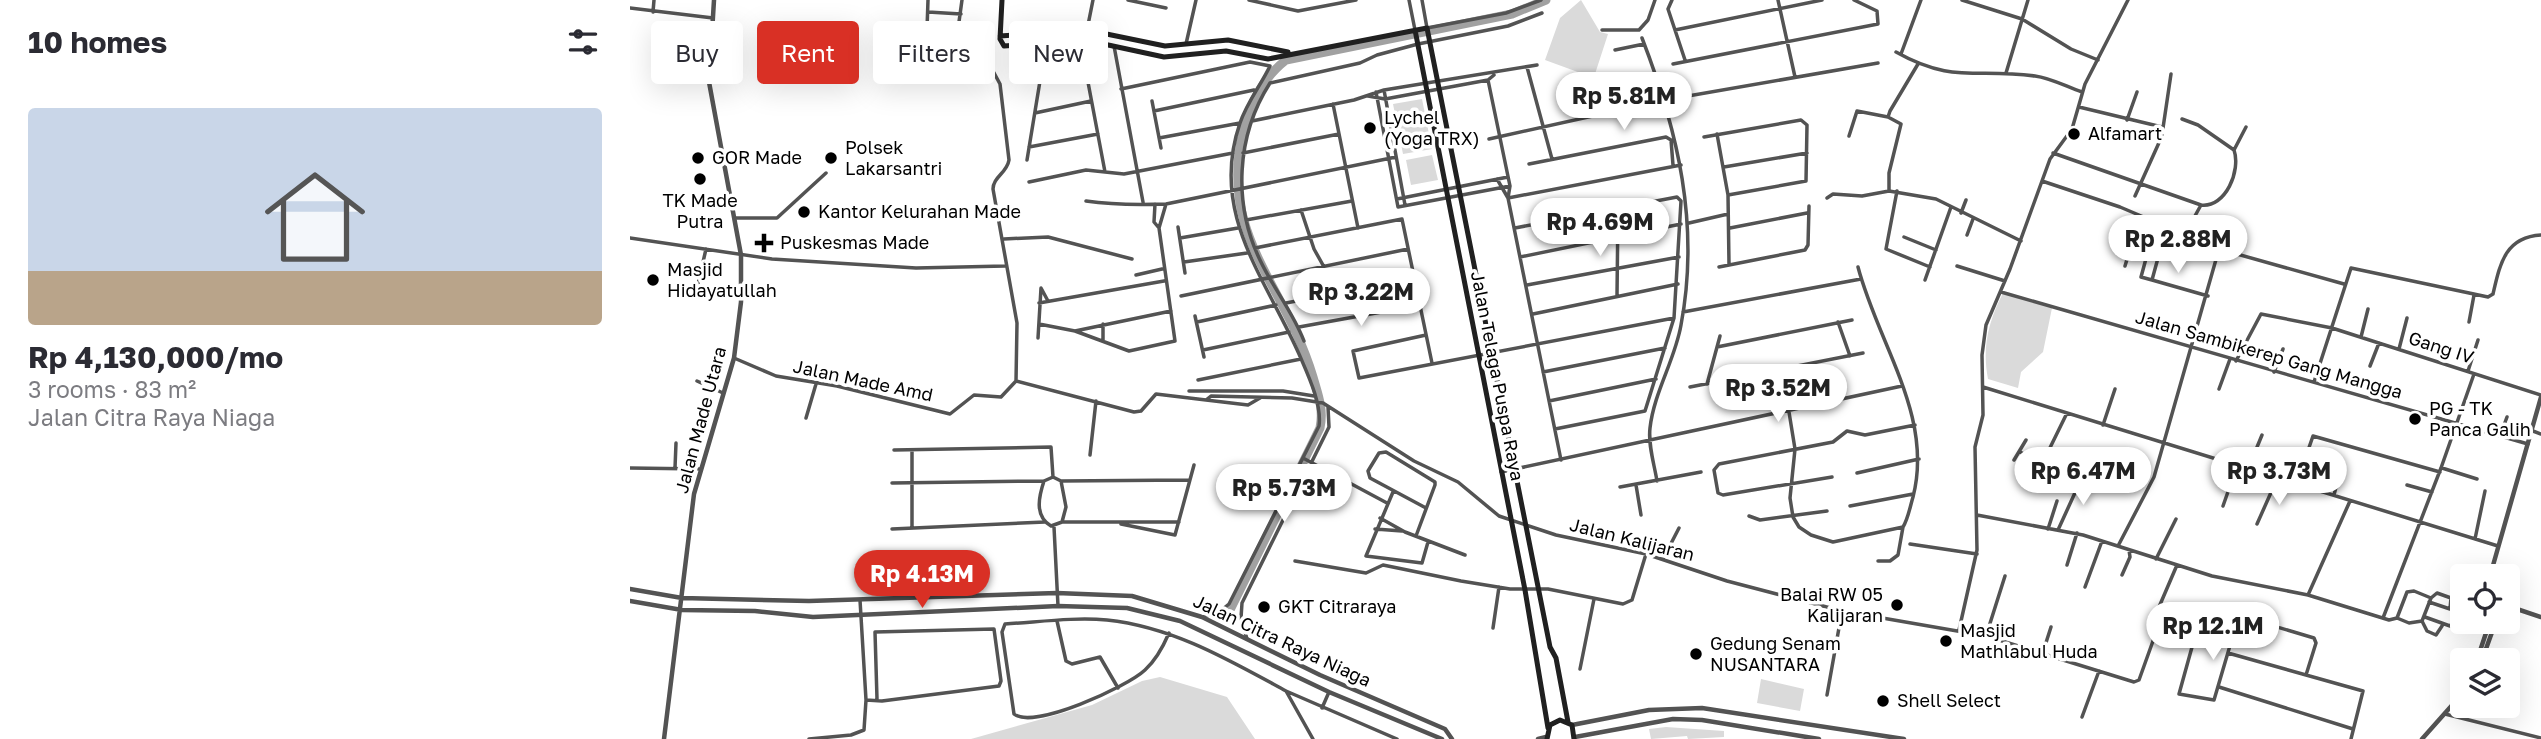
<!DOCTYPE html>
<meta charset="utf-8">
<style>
:root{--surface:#fff;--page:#f2f2f3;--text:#2b2b33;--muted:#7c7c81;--accent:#d93025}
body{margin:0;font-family:"Golos Text",sans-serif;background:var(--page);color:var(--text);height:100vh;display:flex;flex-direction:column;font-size:26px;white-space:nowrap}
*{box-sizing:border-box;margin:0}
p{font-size:23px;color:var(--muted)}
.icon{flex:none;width:38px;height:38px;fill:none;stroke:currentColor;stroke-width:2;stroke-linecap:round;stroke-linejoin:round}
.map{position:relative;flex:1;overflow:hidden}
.drawer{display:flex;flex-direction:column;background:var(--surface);width:630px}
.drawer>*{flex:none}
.hud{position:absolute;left:21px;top:21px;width:665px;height:63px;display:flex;gap:14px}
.fabs{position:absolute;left:1820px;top:564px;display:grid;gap:14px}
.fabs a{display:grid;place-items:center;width:70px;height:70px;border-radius:7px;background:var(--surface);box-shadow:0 7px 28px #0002;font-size:35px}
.price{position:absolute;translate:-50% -60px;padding:0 16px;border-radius:24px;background:#fff;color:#222;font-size:23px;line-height:46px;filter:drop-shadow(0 2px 4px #0008)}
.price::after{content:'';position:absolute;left:50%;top:42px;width:21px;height:16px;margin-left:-10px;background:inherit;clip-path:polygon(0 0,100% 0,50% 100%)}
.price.on{background:var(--accent);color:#fff}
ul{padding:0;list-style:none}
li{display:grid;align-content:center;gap:14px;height:371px;padding:0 28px}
li span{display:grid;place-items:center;height:217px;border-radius:7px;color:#555}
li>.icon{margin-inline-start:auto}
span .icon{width:126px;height:126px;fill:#fffc;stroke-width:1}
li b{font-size:30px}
h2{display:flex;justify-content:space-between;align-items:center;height:84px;padding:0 28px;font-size:30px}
.tag{padding:0 24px;border-radius:7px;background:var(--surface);box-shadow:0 7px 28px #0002;font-size:24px;line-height:63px}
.tag.on{background:var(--accent);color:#fff}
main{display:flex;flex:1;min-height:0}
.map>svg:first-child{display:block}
</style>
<main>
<section class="drawer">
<h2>10 homes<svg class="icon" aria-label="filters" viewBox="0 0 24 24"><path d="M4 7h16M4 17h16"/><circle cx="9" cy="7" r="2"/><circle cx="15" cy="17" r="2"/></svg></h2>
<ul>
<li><span style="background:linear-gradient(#c9d6e8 75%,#b9a48a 0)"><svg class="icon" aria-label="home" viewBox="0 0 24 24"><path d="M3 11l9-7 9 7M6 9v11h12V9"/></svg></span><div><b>Rp 4,130,000/mo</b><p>3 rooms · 83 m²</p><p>Jalan Citra Raya Niaga</p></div></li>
</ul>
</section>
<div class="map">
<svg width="1911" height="739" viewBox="0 0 1911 739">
<rect width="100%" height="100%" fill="#fff"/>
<!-- green -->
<path fill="#dadada" d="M951,0L970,32L978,34L965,74L956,75L915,60L930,18Z
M792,99L802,149L773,154L763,104Z
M802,155L808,180L781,185L776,160Z
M1373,293L1422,308L1413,352L1391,372L1388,388L1358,379C1352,348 1358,322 1373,293Z
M530,677L597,697L625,739H341L462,705L512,681Z
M1131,679L1174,689L1170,711L1127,703Z
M1036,727L1094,731V737L1058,739L1057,736L1021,739L1019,729Z"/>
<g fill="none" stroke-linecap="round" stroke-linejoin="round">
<!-- river -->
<path stroke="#a1a1a1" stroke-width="9" d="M597,616L690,428C694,409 688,395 683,377C656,285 588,236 613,131C620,104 634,77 656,60L882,14L916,0"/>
<!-- minor -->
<path stroke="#535353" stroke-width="3.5" d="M298,0L297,29H328
M332,0L328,29L363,71L370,84L379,160C377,173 363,177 363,189L387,323L386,381
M498,0L536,8
M619,0L668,11L726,0
M779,0L785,30
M792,0L797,28L876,13L911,0
M1042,0L1038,9L1055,60
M1148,0L1165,77
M1332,0L1392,19L1441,49L1468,60
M0,8L83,18
M23,12L24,0
M298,12L331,14
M457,30L463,0
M972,30H1009L1018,20L1025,0
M1045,30L1192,0
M40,34L82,35
M1012,38C1048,131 1070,225 1051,325C1045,360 1024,392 1020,428C1018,445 1024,463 1027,481
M450,40L475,172
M556,44L566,0
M484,46L513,202
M985,50L1014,44
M1266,52C1323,84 1346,68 1405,76C1421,78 1437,87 1452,92
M1271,54L1291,0
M1043,64L1248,24L1247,11L1224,0
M897,67L922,159
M1376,73L1398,0
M858,80L880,186L878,198
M491,89L620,62L640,66C631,85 617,102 610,123C579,213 635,277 669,354C678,375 692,404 689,426L599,604L588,613L572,617
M754,90L775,205
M746,92L768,207L880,186
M738,96L755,99L858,80L864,75
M522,101L531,148
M703,104L728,228
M1449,107L1532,127V136L1505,196
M524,111L624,90
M405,113L461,101
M1552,119L1568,125L1604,150C1611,170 1596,208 1571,205
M1497,120L1507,92
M622,121L724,100L754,90L907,65
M1533,128L1541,74
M1087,134L1098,195L1099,264
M1219,136L1227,111L1258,117
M1074,137L1171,120L1177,125L1176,181L1098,195
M529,138L610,123
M859,139L1035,100L1248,63
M399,147L468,134
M1604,150L1616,127
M613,153L709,134
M1423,153L1571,205
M397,160L410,81L455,69
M899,164L1036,137L1041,140L1043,165
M1094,167L1177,153
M867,179L878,198L931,460
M1412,181L1490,207L1589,249L1714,284
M399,182L456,170L494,174L603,153
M1259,191V173L1271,124L1258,117L1260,111L1288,64
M1267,191L1256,249L1300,267
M878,198L1051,165
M1197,198L1203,194L1232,196L1259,191L1306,199L1391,241
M767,199L878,177
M456,201C483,205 509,205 536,204L766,157
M671,210L684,249L708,292
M1331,213L1336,200
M104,218H147L196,173
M616,220L722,201
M1059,223L1098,214
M548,227L555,273
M529,228L536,204
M885,228L1047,197L1051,201L1044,318L1015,411L925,429
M1100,228L1177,213
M1555,234L1571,205
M1337,235L1343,219
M1274,237L1306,250
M0,238L142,259L286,268L375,266
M550,238L608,228
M374,239L418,237L502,259
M1531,247L1522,280L1578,296
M625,248L772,219L802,363
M1517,255L1511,277L1522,280
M890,257L1051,224
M554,262L617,253
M1327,266L1375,281
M1495,266L1510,216
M1089,267L1175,250L1178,245L1179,206
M506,275L532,269
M1295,280L1321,207
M897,285L1049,257
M1371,292L1898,444
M551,296L778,249
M987,296L988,208
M65,297L76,249
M409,303L534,281
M656,303L784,278
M1053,312L1231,279
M903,314L1048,284
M565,316L574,357
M567,322L646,305
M1208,322L1220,356
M1839,322L1844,295
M409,324L445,331L541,311
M473,324V341
M669,327L790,305
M445,331L499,351L545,341L529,228L524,222L525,204
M796,335L723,351L729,378L1044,318
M1731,337L1738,309
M408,338L411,288L418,301
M674,341C663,312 643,288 630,260C603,204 606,136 640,83L730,63L747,55L788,44L878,26L912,13
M1087,347L1222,320
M1769,349L1777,318
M573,350L659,332
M104,358L146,376L207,386L320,414L344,395L371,397L386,381
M1606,361L1631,314L1702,328L1911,395
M1740,366L1749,343
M1152,369L1165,449L1160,498L1163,517L1169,527L1181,535L1203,542L1273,527C1278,519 1280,507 1283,497C1304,416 1248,344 1228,267
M1838,371L1848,340
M913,372L1035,348
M1644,372L1653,349
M568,380L671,359
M67,381L93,393
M386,381L504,412L511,411L526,394L576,400L581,396L662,398L693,403L784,461L828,482L869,516L926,535L1016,554L1097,581L1212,611L1356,636L1504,682L1509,680L1528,627L1529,607L1547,565
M1684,382L1721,268L1858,297L1863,294C1870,264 1875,237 1911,235
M1077,384L1090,336
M1060,387L1233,353
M1353,387L1868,546
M1589,389L1600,359
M559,391H653L684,396
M576,400L618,405L630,398
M919,401L1026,379
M176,418L186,384
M1473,425L1485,389
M1903,431L1911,434
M1870,436L1877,417
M264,450L421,447L423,477
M282,450V528
M1390,452L1408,461L1414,460L1437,413
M460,455L466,401
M673,458L757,503
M1384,460L1396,440
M0,468L71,469
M45,468L46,443
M1812,468L1847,479
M1618,469L1632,435
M871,472L1272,386
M1227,473L1289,459
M1202,477L1093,495L1088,493L1084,470L1089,464L1203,442L1217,431L1235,435L1285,425
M414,481C409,496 404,516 421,526L432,522H549
M431,481L436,507L432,522
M262,483L414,481L423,477L431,481L559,480
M1006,485L1011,515
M1666,485L1683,436L1810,472
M1777,485L1802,492
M990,487L1071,472
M763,492L736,556L792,563L798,542
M1704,495L1712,463
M1220,506L1283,494
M1593,506L1607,466
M1347,515L1453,535L1582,576L1678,595L1759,620L1767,618L1777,592L1784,591L1801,598
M1119,516L1130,520L1197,511
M750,518L775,532L835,555
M491,524L545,535L564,465
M1627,524L1647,479
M424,527L428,606
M262,529L415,522
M745,529L772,531
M1418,529L1427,501
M1428,530L1454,473
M786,536L805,485V482L756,452L749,453L738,471L740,478L796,508
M1845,539L1855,491
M1280,544L1347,554
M1488,546L1524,477L1589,249
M1033,559L1049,528
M1526,559L1546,519
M665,561L736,573L753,565L831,581L880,589H918L993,604L1002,600L1016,554
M1248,561H1260L1268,555L1273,527
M1437,565L1447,533
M1492,575L1500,557L1499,550
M1455,587L1472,541
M1678,595L1720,501
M1799,602L1820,609
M1609,615L1584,700L1549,694L1572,611L1580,607L1684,638L1686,643L1676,675
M1795,617L1820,626L1830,613
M1753,618L1811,468L1844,374
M1767,618L1779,623L1792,621L1801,598L1807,593L1821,598L1820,609L1830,613L1832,609
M427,621L436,661L442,664L470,657L488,688
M1792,621L1797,631L1806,635L1812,626
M863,628L869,587
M1329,630L1347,550L1345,447L1353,415L1352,355L1356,325L1380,269L1420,159L1442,129L1455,84L1498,0
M539,633C533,647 526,660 515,670C497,687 403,730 384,714L372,632L375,624C409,622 444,617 477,620C543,627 599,660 656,691
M1356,636L1375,576
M617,639L611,618L612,603L699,427L698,407
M1413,652L1421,627
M1598,653L1733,691L1721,739
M950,669L964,599
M1589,687L1723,729
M1197,695L1212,611
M236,700L252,701L369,686L371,681L364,629L245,632L247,699
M692,708L699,692
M1815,714L1911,738
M1452,717L1469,671
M179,739L221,735L234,730L236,700L230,600
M683,739L656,691L767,739"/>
<!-- tertiary -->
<path stroke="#535353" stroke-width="4.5" d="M1860,576L1911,397
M0,589L52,598L179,601L427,593L502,596L572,617L690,675L815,729L822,739
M0,601L52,610L125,611L183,617L428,606L497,608L550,621L699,692L812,739
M1878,606L1911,617
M1847,660L1860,621
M1852,660L1866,621
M942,725L1019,710L1072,708L1274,739
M945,737L1043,719L1072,720L1189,739
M34,739L64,494L104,358L111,302V255L79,82L84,0
M908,739L916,737
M1792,739L1832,694"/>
<!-- secondary -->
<path stroke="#202020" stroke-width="5" d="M372,0L370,39L374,46L455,40L534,57L596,51L638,59L797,28L920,647L926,658L938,722
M785,30L895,590L918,728
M370,36L457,30L535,46L598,40L658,52
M917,739L920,725L930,720L942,725L944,739"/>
</g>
<!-- markers -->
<g fill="#000" stroke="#fff" stroke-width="2.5">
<circle cx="740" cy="128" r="7"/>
<circle cx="1444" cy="134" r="7"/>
<circle cx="68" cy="158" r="7"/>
<circle cx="201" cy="158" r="7"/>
<circle cx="70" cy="179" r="7"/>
<circle cx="174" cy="212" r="7"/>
<path d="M130.5 232.5h7v7h7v7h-7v7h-7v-7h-7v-7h7z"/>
<circle cx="23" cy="280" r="7"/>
<circle cx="1785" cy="419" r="7"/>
<circle cx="1267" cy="605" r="7"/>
<circle cx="634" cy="607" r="7"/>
<circle cx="1316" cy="641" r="7"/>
<circle cx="1066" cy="654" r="7"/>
<circle cx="1253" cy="701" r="7"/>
</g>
<g text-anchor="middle" stroke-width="7" stroke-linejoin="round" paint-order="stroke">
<!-- poi labels -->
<g font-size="18" fill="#000" stroke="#fff" text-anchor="start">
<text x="754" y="124">Lychel<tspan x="754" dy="21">(Yoga TRX)</tspan></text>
<text x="1458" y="140">Alfamart</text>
<text x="215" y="154">Polsek<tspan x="215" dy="21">Lakarsantri</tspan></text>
<text x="82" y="164">GOR Made</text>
<text x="70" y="207" text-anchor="middle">TK Made<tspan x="70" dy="21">Putra</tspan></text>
<text x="188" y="218">Kantor Kelurahan Made</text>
<text x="150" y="249">Puskesmas Made</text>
<text x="37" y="276">Masjid<tspan x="37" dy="21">Hidayatullah</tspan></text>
<text x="1799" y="415">PG - TK<tspan x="1799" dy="21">Panca Galih</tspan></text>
<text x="1253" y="601" text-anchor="end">Balai RW 05<tspan x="1253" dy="21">Kalijaran</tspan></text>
<text x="648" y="613">GKT Citraraya</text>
<text x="1330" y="637">Masjid<tspan x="1330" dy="21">Mathlabul Huda</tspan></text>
<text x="1080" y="650">Gedung Senam<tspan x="1080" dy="21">NUSANTARA</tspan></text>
<text x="1267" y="707">Shell Select</text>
</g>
<!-- street labels -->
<g font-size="18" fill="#000" stroke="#fff">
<text transform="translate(1811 348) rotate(18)" y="6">Gang IV</text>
<text transform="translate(1639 355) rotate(16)" y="6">Jalan Sambikerep Gang Mangga</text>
<text transform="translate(867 376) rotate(79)" y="6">Jalan Telaga Puspa Raya</text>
<text transform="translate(233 381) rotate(12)" y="6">Jalan Made Amd</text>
<text transform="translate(71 420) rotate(-75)" y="6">Jalan Made Utara</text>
<text transform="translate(1002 540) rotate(14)" y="6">Jalan Kalijaran</text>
<text transform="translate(652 641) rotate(25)" y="6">Jalan Citra Raya Niaga</text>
</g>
</g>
</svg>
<div class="fabs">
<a><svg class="icon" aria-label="locate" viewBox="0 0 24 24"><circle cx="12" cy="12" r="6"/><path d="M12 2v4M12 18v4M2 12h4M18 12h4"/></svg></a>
<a><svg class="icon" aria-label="layers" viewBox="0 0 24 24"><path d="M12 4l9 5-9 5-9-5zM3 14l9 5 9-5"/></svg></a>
</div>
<b class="price" style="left:994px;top:132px">Rp 5.81M</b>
<b class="price" style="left:970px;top:258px">Rp 4.69M</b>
<b class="price" style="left:1548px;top:275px">Rp 2.88M</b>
<b class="price" style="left:731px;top:328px">Rp 3.22M</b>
<b class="price" style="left:1148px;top:424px">Rp 3.52M</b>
<b class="price" style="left:1453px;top:507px">Rp 6.47M</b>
<b class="price" style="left:1649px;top:507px">Rp 3.73M</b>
<b class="price" style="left:654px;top:524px">Rp 5.73M</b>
<b class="price on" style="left:292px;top:610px">Rp 4.13M</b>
<b class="price" style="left:1583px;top:662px">Rp 12.1M</b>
<div class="hud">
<a class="tag">Buy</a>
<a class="tag on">Rent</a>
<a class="tag">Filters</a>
<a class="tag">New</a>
</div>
</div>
</main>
